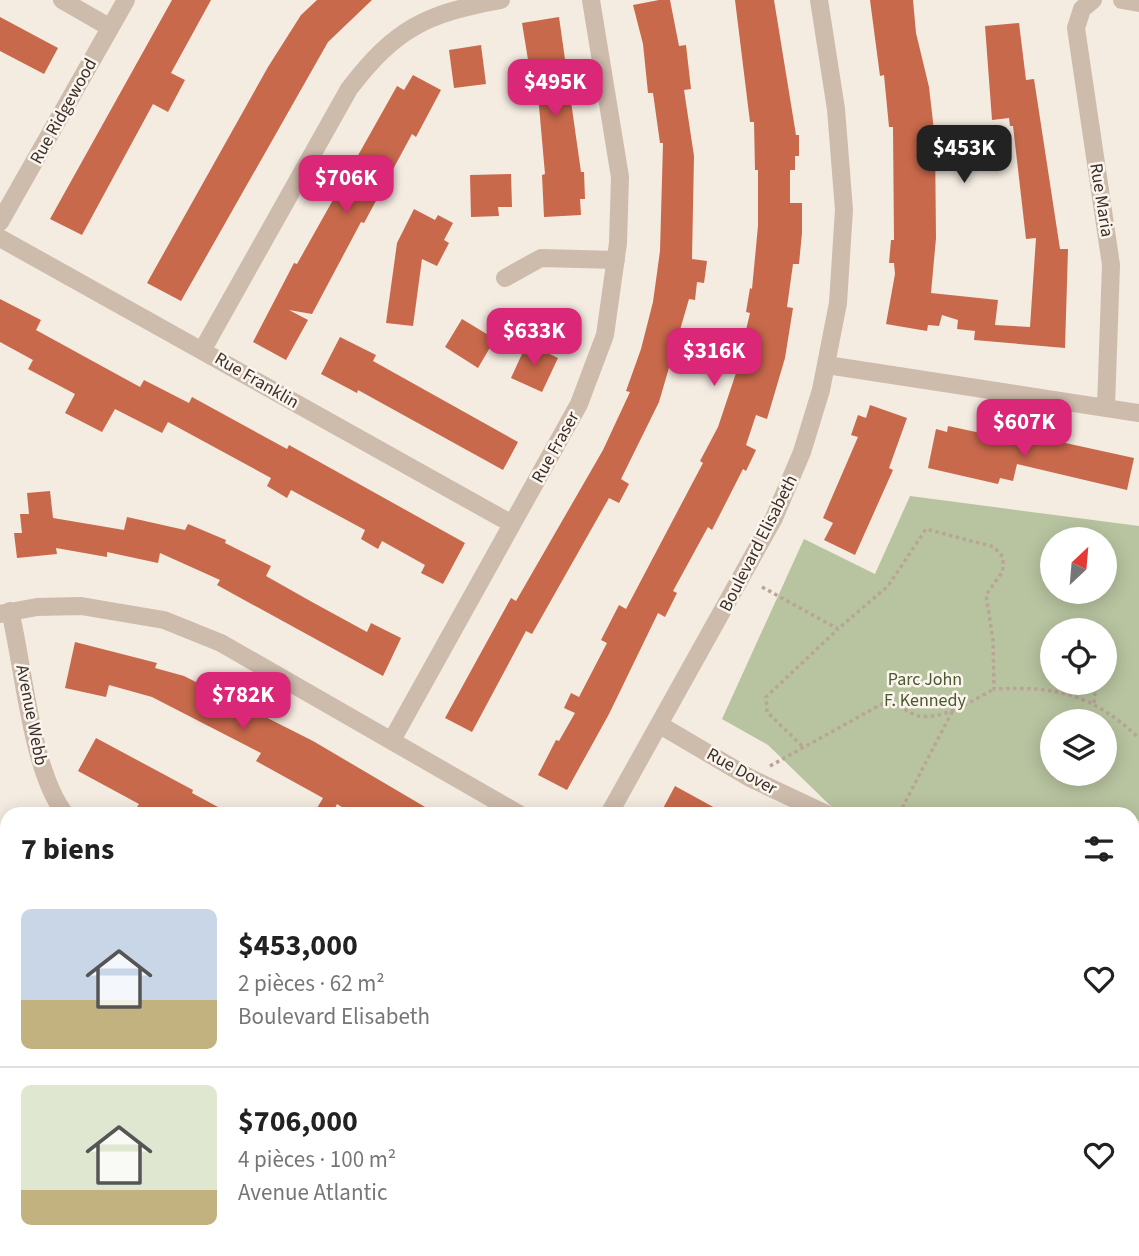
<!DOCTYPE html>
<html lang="fr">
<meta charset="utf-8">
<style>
:root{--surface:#fff;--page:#f2f2f2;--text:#222;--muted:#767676;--line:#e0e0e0;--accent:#db2777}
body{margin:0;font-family:"Source Sans 3",sans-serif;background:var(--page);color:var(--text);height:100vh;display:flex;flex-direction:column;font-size:26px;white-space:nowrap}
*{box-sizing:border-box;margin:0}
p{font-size:23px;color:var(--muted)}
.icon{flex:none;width:38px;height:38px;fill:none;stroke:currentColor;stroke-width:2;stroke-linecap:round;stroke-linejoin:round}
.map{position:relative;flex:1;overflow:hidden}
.side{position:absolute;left:0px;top:807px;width:1139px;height:450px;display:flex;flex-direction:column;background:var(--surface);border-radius:21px 21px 0 0;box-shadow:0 4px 18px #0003}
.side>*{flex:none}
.needle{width:46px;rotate:26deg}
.controls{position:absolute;left:1040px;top:527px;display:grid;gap:14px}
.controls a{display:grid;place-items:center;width:77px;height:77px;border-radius:50%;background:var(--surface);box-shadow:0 4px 18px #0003;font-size:35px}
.price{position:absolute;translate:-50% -60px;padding:0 16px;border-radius:14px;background:var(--accent);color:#fff;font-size:23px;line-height:46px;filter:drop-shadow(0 2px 4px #0008)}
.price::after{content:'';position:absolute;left:50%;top:42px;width:21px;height:16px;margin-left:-10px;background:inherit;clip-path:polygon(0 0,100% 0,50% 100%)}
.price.on{background:#222;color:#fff}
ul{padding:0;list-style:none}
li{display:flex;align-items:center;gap:21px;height:175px;padding:0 21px}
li+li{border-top:2px solid var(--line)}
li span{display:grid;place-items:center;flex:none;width:196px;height:140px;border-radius:10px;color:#555}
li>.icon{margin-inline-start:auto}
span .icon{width:84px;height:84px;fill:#fffc;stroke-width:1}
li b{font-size:30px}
h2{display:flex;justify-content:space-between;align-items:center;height:84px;padding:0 21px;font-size:30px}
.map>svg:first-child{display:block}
</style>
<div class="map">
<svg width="1139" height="1256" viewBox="0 0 1139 1256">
<rect width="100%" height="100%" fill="#f4ebe1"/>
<!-- green -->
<path fill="#b8c4a0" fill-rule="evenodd" d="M910,496L1139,526V821L1132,820V814H839L768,745L722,719L804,539L875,574ZM1104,539V592H1052V539ZM1104,630V682H1052V630ZM1052,721H1104V774H1052Z
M7,1182V1250H73L70,1256H0V1195Z"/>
<!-- building -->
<path fill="#c8694b" d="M172,0H211L171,73L185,80L168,112L153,104L82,235L50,219Z
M317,0H372L328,42L181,301L147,283L268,67L301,15Z
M659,0H670L679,46L686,45L691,89L684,90L694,156L692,259L707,261L704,283L697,282L695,300L689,299L659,402L621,479L629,484L619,503L609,498L532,634L526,631L472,732L445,718L511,598L516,601L603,450L630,392L626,391L641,349L653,302L660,251L663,143H660L653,93H648L643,44L633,5Z
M735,0H774L796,135H799V156H795V170H790V203H802V233L799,264H793L787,307L793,308L785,358L767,419L756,415L746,445L756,450L746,471L743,469L712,530L708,527L673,591L677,593L665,617L658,613L609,714L567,790L538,775L556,740L559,741L575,713L564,708L571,693L579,697L607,643L601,640L619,605L626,609L703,463L700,461L718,427L736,373L750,313L746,312L750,288L752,289L758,226V170H755L754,122H750Z
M870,0H913L916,33L929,87L935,139L936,238L931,293L998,300L995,325L1030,327L1036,238L1026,239L1013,126H1010L1009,118L992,120L985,26L1019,23L1026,80L1034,79L1060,249H1068L1065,348L974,340L975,331L957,329L958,320L942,315L939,326L928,325L927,331L886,324L895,274L894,263H889L891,240H894L893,127H889L884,75L880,76Z
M0,17L58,48L44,74L0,51Z
M559,17L581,172H584L585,199H580L581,215L544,217L542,175L545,174L536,72H530L522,23Z
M481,45L486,84L454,88L449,50Z
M413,75L441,90L416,137L412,134L364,223L361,222L312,314L289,310L308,320L286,360L253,342L294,263L297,264L397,86L404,90Z
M511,174L512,207H498L499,216L471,217L470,175Z
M414,209L435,220L438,215L453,223L444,240L449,243L437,266L422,259L413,326L386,323L397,243Z
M0,299L41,320L36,330L140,387L144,380L189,403L192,397L287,449L289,445L465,543L443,584L421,573L425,565L382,541L378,549L361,539L365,530L291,490L287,498L267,486L271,478L168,422L162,433L115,409L102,432L65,413L75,394L28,369L33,360L0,342Z
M462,319L495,339L478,368L445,347Z
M340,337L376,355L373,361L518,442L503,470L358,390L357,393L321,374Z
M527,343L558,358L542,392L511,378Z
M870,405L907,418L889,468L893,470L855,555L824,540L833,523L823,518L858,437L851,435L858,415L866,418Z
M948,426L1037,445L1038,437L1134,458L1127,490L1017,464L1013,481L1000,478L998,484L928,468L936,429L947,432Z
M50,491L53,518L124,530L127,517L185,530L188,524L226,540L225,543L271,566L266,576L312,602L367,632L371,623L401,638L383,676L217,585L220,580L160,553L158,563L107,552V557L56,548L57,554L17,558L14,533H22L20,514H29L27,493Z
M75,642L157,663L155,668L184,676L313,741L437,814H353L337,804L332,814H326L317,808L323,798L256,761L261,753L152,697L109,685L106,697L65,688Z
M96,738L193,790L192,793L231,814H151L137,807L139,804L78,771Z
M675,786L726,814H660Z"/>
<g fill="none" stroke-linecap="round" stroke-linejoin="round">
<!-- path -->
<path stroke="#b9a596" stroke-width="3.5" stroke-dasharray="3.5 3.5" stroke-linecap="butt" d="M762,587L838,629L888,586L926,529L994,547L1003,557V571L986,595L993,640L994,689C1059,686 1091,694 1139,738
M1094,703L1096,682
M802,746L767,712L766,697L838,629
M770,766L889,700C899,704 909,714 919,716C944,720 973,700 994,689
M899,814L953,710"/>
<!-- service -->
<path stroke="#cdbbac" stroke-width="10" d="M607,1250L619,1256"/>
<!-- minor -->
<path stroke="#cdbbac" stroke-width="18" d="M62,0L109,27
M1093,0L1082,9L1076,28L1111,265L1106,406
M1122,0L1139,3
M0,222L126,0
M0,238L512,524
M505,278L541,258L616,260
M203,349L349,89C396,28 425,14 501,0
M827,365L1139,413
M10,611C24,668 31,770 65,814
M0,614L37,607L81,606L164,620L221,643L519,814
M660,725L750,778L826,814
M392,740L579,404L605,335L618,243L620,177L591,0
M609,814L774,518L802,452L821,390L838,303L844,210L836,109L819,0
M1132,1160L1139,1159
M0,1172L7,1160
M1026,1250L1027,1256
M88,1256L92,1250
M362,1256L366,1250"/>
</g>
<g text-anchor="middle" stroke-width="5" stroke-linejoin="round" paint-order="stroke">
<!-- street labels -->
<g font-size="18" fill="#3b302b" stroke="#fbf5ee">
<text transform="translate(63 111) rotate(-61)" y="6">Rue Ridgewood</text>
<text transform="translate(1102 200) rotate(81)" y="6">Rue Maria</text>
<text transform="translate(257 380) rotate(30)" y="6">Rue Franklin</text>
<text transform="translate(555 447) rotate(-61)" y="6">Rue Fraser</text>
<text transform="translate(758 543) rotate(-63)" y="6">Boulevard Elisabeth</text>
<text transform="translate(32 715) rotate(79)" y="6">Avenue Webb</text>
<text transform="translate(742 771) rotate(29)" y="6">Rue Dover</text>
</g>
<!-- park labels -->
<g font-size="18" fill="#4a5a2e" stroke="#fbf5ee">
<text x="925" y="685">Parc John<tspan x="925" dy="21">F. Kennedy</tspan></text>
</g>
</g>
</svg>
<div class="controls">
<a><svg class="needle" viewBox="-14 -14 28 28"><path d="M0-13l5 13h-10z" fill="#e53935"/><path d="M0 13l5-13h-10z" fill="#767676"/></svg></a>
<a><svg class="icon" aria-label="locate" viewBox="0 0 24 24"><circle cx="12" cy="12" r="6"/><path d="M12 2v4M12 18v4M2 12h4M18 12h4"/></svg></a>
<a><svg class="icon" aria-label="layers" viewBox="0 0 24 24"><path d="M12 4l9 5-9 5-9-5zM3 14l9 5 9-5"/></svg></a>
</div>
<b class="price" style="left:555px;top:119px">$495K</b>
<b class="price on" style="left:964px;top:185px">$453K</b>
<b class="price" style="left:346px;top:215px">$706K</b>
<b class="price" style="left:534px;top:368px">$633K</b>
<b class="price" style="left:714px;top:388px">$316K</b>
<b class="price" style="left:1024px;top:459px">$607K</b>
<b class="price" style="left:243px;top:732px">$782K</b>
<section class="side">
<h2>7 biens<svg class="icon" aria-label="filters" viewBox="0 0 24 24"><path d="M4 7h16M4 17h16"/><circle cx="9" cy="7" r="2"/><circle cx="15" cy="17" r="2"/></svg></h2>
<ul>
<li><span style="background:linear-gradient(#c9d6e8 65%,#c2b280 0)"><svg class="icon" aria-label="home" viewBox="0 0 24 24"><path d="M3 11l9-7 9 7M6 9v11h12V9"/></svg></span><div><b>$453,000</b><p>2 pièces · 62 m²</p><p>Boulevard Elisabeth</p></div><svg class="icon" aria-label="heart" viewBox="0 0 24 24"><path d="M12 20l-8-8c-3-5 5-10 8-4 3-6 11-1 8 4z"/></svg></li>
<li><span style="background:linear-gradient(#dfe7d0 75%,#c2b280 0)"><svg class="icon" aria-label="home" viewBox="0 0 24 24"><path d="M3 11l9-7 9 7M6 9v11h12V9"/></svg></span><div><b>$706,000</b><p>4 pièces · 100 m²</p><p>Avenue Atlantic</p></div><svg class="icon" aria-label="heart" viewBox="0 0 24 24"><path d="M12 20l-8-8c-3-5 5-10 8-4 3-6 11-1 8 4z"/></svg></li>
</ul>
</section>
</div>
